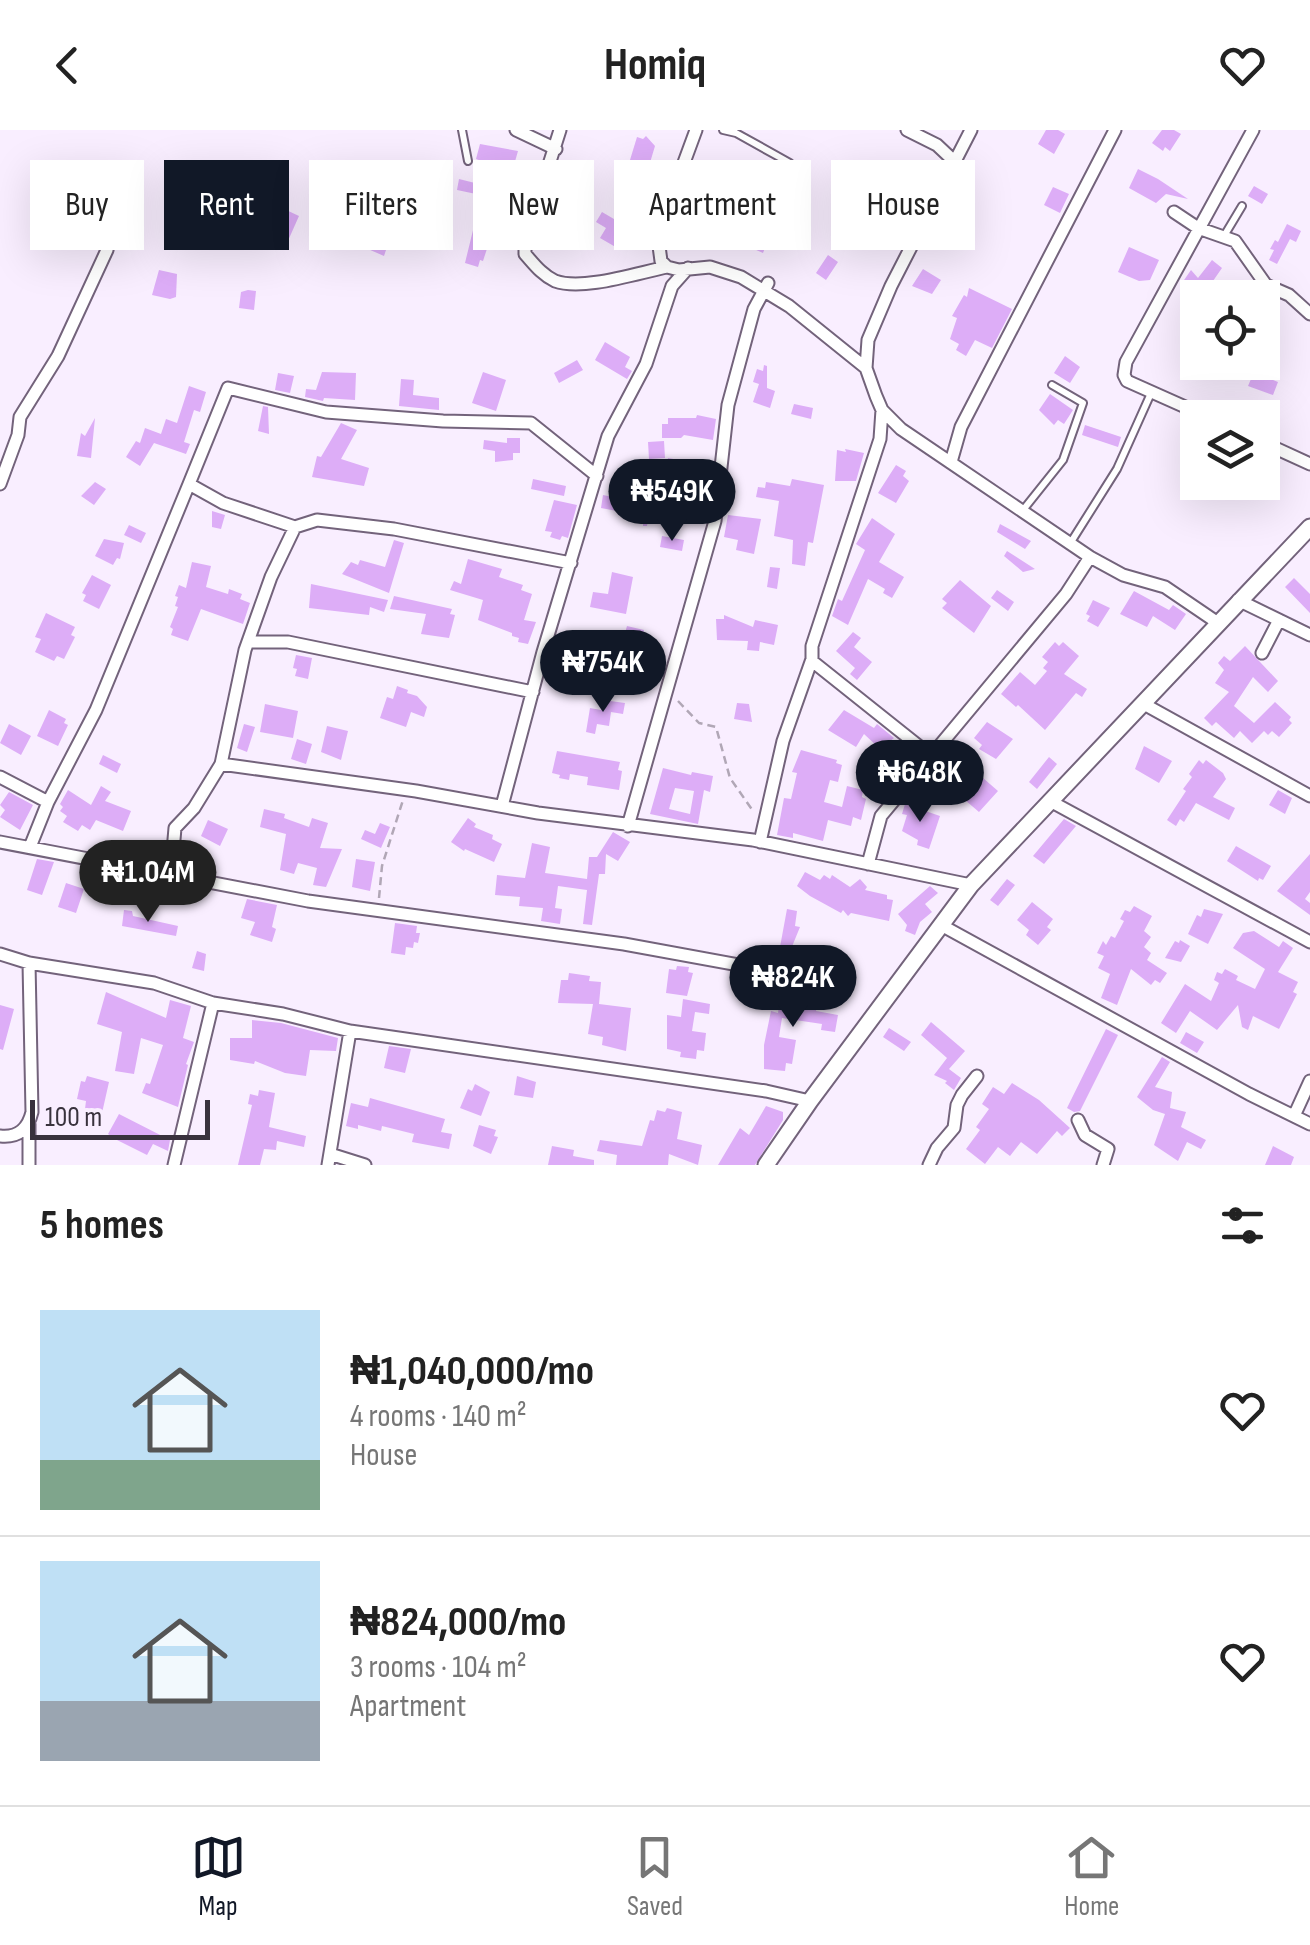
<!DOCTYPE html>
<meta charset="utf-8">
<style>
:root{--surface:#fff;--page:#f2f2f2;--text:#222;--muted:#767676;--line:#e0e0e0;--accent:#111827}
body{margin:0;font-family:"Sofia Sans Condensed",sans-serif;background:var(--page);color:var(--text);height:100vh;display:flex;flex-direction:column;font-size:38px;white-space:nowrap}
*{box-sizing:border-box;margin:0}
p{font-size:32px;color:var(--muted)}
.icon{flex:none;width:55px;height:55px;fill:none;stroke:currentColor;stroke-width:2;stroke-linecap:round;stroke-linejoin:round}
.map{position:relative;height:1035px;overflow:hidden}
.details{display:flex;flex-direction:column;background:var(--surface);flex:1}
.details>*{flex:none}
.banner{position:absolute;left:30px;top:30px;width:1250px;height:90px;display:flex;gap:20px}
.buttons{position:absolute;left:1180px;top:150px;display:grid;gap:20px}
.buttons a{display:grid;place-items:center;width:100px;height:100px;border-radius:0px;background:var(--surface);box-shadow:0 10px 40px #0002;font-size:50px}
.scale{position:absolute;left:30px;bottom:25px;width:180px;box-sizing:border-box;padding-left:10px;border:5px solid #39323d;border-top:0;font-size:28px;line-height:35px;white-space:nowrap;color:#39323d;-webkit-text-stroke:8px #f9eeff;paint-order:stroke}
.price{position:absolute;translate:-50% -85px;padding:0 22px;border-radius:35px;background:var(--accent);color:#fff;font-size:32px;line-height:65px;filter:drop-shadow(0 2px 5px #0008)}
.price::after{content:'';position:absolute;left:50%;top:60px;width:30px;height:22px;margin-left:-15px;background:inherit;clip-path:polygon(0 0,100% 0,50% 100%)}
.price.on{background:#222;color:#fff}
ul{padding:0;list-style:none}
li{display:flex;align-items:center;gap:30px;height:250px;padding:0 40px}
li+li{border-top:2px solid var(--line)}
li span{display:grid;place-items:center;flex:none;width:280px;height:200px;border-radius:0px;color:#555}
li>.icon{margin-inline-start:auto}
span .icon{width:120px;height:120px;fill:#fffc;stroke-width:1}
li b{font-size:42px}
h2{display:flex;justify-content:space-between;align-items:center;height:120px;padding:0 40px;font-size:42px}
.chip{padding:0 35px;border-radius:0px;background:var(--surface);box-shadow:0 10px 40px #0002;font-size:35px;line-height:90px}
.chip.on{background:var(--accent);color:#fff}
header{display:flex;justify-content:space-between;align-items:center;height:130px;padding:0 40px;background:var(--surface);font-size:45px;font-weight:700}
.dock{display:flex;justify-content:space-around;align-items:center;height:140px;border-top:2px solid var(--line);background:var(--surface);font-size:28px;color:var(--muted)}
.dock a{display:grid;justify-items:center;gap:5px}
.dock .on{color:var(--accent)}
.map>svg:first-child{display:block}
</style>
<header><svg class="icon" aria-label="back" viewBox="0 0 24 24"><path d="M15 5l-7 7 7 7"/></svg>Homiq<svg class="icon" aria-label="heart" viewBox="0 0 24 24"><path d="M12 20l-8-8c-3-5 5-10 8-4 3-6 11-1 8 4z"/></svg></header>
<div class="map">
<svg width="1310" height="1035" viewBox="0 0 1310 1035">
<rect width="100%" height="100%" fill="#f9eeff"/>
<!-- building -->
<path fill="#ddadf7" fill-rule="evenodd" d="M1046,0H1058L1065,4L1054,24L1038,14Z
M1162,0H1174L1181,4L1170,21L1165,17L1163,21L1152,13Z
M646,6L655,16L649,36L630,30L637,7L643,9Z
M480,14L518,21L512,42L476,29Z
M1138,39L1158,49L1188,69L1166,64L1156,73L1129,58Z
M723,47L743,52L739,65L719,64Z
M459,49L479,54L476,64L457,60Z
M1254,56L1268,64L1262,74L1248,66Z
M1053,57L1069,64L1060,83L1044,75Z
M265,70L299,86L287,113L249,95Z
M434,81L446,83L440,112L427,109Z
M602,82L631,99L619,119L600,108L606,98L596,92Z
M867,84L885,93L877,109L873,108L871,112L857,105Z
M757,89L767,91L765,96L774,100L770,117L766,115L763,123L745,115Z
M475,92L494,97L483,131L480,130L478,137L465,133Z
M1287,94L1301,101L1296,112L1290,109L1277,134L1269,130L1274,120L1270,119L1275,110L1278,112Z
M373,105L389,111L384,126L368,119Z
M1129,117L1159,130L1150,150L1139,151L1118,142Z
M828,125L838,132L826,150L816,143Z
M1212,130L1222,138L1206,161L1198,155V164L1182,153L1191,140L1198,148Z
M923,139L941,150L932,164L912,156Z
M159,140L177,144L176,167L170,169L152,165Z
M969,158L1012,179L992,218L975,210L966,226L956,220L959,214L950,209L957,188L952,186L964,165L967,167Z
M248,160L256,161L254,180L239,178L241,162Z
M605,212L630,227L625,237L632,241L627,249L595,230Z
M1065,226L1080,237L1070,253L1054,243Z
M577,230L583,240L559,253L554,243Z
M764,235L767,236V258L775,261L770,278L753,272L759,254L753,252L757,239L763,241Z
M322,242L356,243L355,270L324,268L323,271L305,267L306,259L316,260Z
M483,242L506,250L496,281L472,273Z
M1254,242L1278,252L1273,265L1248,256Z
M278,243L294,246L290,263L275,260Z
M401,249L414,250L413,265L439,268V280L399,276Z
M189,256L206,262L200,282L194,280L184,312L190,314L186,324L154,313L140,336L126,327L136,311L140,313L145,298L161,304L166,289L177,293Z
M1050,264L1073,280L1064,294L1058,290L1054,295L1039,280Z
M794,274L813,278L811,289L791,284Z
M263,276L268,277L269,304L258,301Z
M697,285L716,289L713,310L684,305L681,308H662V294H668V288H696Z
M95,288L91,328L77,326L81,303L85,306Z
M341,293L357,300L341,329L369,338L364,356L312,347L317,326L321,327Z
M1085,295L1121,307L1118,317L1082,305Z
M507,308H520V323H513V330L495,332V321L483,319L484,310L507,313Z
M664,311L665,328L649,329L648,312Z
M845,319L864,323L856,351H835L837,320L846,322Z
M668,328L690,332L689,340L695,341L693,355L688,354L686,365L666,361L668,349L664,348Z
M896,335L906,341L903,346L909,351L896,373L878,363Z
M533,349L566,356L564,366L531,359Z
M792,349L824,355L813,413L808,412L805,436L792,434L793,410L774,406L779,371L756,367L758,357L765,358L766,352L790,356Z
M95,352L106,359L94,375L81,366Z
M603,365L642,373V368H652L647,396H643V386L601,378Z
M554,370L577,375L568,408L562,406L560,410L550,407L552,402L545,401Z
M212,381L225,385L221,399L212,397Z
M728,385L761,389L754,424L736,420L738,410L724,407Z
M872,388L895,404L879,432L904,447L892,468L883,463L885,459L868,449L848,495L832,486L838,469L842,471L865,420L856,414Z
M1000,394L1031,411L1025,419L997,402Z
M129,395L146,403L141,413L124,405Z
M662,406L684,410L682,421L660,417Z
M104,409L124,413L120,429L117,428L113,435L95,426Z
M394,410L404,413L389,463L342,444L351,432L358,435L360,430L385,437Z
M1007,421L1035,439L1023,442L1004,426Z
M468,429L502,439L499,447L523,455L521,460L532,464L524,490L536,492L528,514L518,512L519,508L512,506V503L478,490L483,470L450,460L454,451L461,454Z
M192,432L211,436L206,457L228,464L229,459L242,464L240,469L250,473L243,494L201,479L188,511L171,505L173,499L170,497L178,477L175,476L178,467L175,466L179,455L186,458Z
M770,437L780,438L777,459L767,457Z
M612,442L633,447L626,484L590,477L593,462L608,464Z
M92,445L111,455L99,479L83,471L86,465L82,463Z
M1294,448L1310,464V483L1285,457Z
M960,450L991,476L974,503L942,478L947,473L942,469Z
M311,454L388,470L384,482L370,477L369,485L309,478Z
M997,460L1014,472L1008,481L991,468Z
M1134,461L1169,480L1173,475L1186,484L1175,500L1153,486L1147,497L1120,484Z
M394,466L452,479L450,484L455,485L449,508L421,504L426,484L390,479Z
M1093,470L1110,478L1098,497L1087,491L1090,486L1086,484Z
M46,483L75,497L71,505L75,507L64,529L57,526L54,531L35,522L41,509L35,507Z
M724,485L753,497L755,490L778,495L774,515L760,512L759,521L747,520L748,511L717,510L716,489H724Z
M627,496L644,500L638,522L621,517Z
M853,502L861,508L854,517L872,532L857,550L850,544L855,538L836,521Z
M1055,512L1059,516L1063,512L1079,526L1064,544L1087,559L1082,567L1076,563L1045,600L1018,575L1016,577L1001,564L1020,542L1035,555L1047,541L1043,538L1048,532L1042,527Z
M1245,516L1278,551L1268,562L1253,547L1234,576L1254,593L1275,572L1291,587L1289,590L1292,593L1279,607L1272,601L1268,605L1264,601L1252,613L1240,601L1234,608L1216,592L1212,596L1204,588L1229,562L1215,553L1224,540L1218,533L1224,526L1230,531Z
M296,525L312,528L308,549L295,546L297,539L293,538Z
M397,556L408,560L407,563L417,566L427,577L424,587L411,582L406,597L380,588L387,567L393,569Z
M603,570L625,573L623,584L611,582L609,596L597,594L595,604L586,602L590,578L601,580Z
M737,573L749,574L752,592L734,589Z
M265,574L298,581L293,608L260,602Z
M49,580L66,589L64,593L68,595L58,616L37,606Z
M844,580L874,598L877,594L894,608L880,619L864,604L856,617L828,600Z
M987,592L1013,609L996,629L979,619L982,615L974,608Z
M9,594L31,606L21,625L0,613Z
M244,594L255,597L247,622L237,618Z
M327,596L348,601L341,630L321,622Z
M297,609L312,614L306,634L291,629Z
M1144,616L1172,631L1159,653L1135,639Z
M801,620L837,630L836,633L842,635L838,652L830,650L824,672L842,677L847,656L863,660L862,667L866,669L861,690L853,687L851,696L828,690L823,711L793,703V708L777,705L784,668L791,669L797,643L792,642Z
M557,621L620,632L618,640L622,641L619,660L587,655L588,647L570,644L569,650L559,648L560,645L552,643Z
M103,625L121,634L117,643L99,634Z
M1049,627L1057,634L1037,659L1029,652Z
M1199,630L1203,634L1206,630L1223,643L1226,649L1213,667L1235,678L1229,690L1196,673L1184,692L1180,689L1176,696L1167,690L1186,661L1183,659L1192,647L1189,644Z
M663,638L691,645L692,642L713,646L710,662L704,660L698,694L650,684ZM675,658L694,661L690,684L669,679Z
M983,648L998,661L979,682L965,670Z
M101,656L111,662L105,671L131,681L123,701L96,690L90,700L82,695L78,701L63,692L67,686L60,681L63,677L60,674L68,660L91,675Z
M1278,660L1292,668L1285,684L1269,675Z
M9,662L33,675L20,700L0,687L5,680L0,675Z
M905,674L940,686L929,719L917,715L918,710L902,701L907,685L902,684Z
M264,679L285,684L284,688L309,697L312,688L328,693L320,718L342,719L326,757L313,755L317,738L298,733L294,744L280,740L286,704L260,697Z
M468,688L476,694L474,697L493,705L492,709L502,714L494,732L465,719L464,721L451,712Z
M1064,689L1076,696L1044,734L1033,726Z
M208,690L228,699L220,716L201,706Z
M380,693L390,697L381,718L361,709L365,700L375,704Z
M613,702L630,712L618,731L606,724L605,744H599L592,795L583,794L587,760L558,756L555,778L562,779L560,794L541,791L543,778L519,776L520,767L495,765L497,745L525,748L532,713L550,717L545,743L587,749L589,727H597Z
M1236,716L1271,736L1263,750L1259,748L1258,751L1227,731Z
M1310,724V762L1305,769L1310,773V785L1277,761Z
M37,729L54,732L42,765L27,760Z
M356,729L375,732L370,761L352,757Z
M805,742L820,750L824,745L830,749L832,745L850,757L860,749L867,757L865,760L887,765V769L893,770L889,791L851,783L848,786L843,780L841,783L810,766L797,756Z
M1007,749L1015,755L998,776L990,770Z
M66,753L84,759L76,783L58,777Z
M930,756L938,763L925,774L932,782L920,792L915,805L905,801L907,795L898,784Z
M247,769L277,775L272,797L276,799L272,812L250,805L255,792L241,788Z
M1032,772L1053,789L1047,797L1051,800L1038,815L1026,805L1029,800L1017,790Z
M1134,776L1152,786L1144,801L1151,807L1144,817L1151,823L1147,830L1167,843L1160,853L1155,850L1151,855L1131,839L1117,875L1101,868L1110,844L1098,838L1104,826L1097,823L1103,811L1106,815L1111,806L1115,808L1124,791L1120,789L1125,780L1130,782Z
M787,779L797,781L795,796L800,797L791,819L780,817Z
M1204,779L1223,784L1208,814L1188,804L1197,785L1201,787Z
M124,780L132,781L133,786L178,796L176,806L122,796Z
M395,793L417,796L416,803H420L418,813L414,812L413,818L406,817L405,825L391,823Z
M1254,801L1279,817L1283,811L1293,818L1278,842L1298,852L1293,862L1297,864L1279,899L1253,886L1248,900L1242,897L1238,875L1217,900L1190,881L1176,903L1161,893L1185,854L1211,871L1219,853L1214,850L1217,842L1222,844L1225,839L1238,846L1236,850L1255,859L1265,839L1233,818L1243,803Z
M1180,810L1190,816L1181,832L1165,828L1175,811L1179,813Z
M197,821L206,824L204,841L192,838Z
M677,836L689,837L688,842L693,843L687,866L666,863L669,839L676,840Z
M569,843L590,846L589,851L601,852L599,874L631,878L626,921L602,915L603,907L588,904L593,874L558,873L561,850H568Z
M806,857L820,859L816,881L838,885L835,902L821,900L822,894L782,888L779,907L796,910L792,934L786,933L785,941L764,939V915L771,881L778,883L779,875L801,878Z
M106,862L166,888L170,870L191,876L183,908L194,912L186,934L188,935L178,977L142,963L146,953L150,954L163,915L141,908L134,944L115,941L122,902L97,894Z
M683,869L710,874L709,884L695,882L692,901L706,903L704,921L697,920L696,929L680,927L681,922L667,919V885L681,887Z
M0,875L14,879L3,920L0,919Z
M252,890L281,893L338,908L336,921L310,920L306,946L285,943L255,931L254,934L230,930V908H252Z
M931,892L965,921L949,939L961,948L954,960L945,953L947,951L934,945L947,928L921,905Z
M889,898L911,912L904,921L883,907Z
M1106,899L1118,905L1080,981L1074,982L1067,978Z
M1186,902L1204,912L1197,923L1180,913Z
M389,916L411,919L405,943L384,938Z
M1162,927L1170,932L1155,957L1172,962L1170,978L1186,982L1181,997L1206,1010L1201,1019L1187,1012L1178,1031L1154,1015L1165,984L1153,980L1137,967Z
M87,946L109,952L102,983L85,979L86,971L77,969L81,951L85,952Z
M517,946L536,952L533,968L514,965Z
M1012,953L1039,970L1070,998L1062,1006L1057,1001L1037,1024L1021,1012L1010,1026L998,1017L985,1034L966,1019L980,1000L976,997L989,979L982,974L993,957L1004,964Z
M475,954L490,962L481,986L460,978L468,959L472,961Z
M259,960L275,963L269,997L306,1006L304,1017L277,1011L276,1020L264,1019L260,1035H238L252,975L248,974L250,964L258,966Z
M370,968L445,989L441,1002L452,1004L449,1019L412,1012L414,1004L382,996L381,1001L358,995V999L346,996L351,973L368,977Z
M766,976L783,982V990L755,1035H718L740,998L749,1005Z
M667,978L682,982L677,1009L702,1015L698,1035L669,1024L668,1035H616L617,1025L597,1021L600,1010L642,1016L650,990L654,991L657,980L665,982Z
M119,984L170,1010L168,1021L153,1014L147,1025L115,1009L108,1004Z
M479,995L496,1000L494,1006L498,1007L491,1024L473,1016Z
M552,1016L574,1020L573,1026L594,1030V1035H548Z
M1273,1016L1294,1027L1291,1035H1265Z"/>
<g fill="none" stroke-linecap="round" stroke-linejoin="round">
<defs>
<path id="service" d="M462,0L468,31
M723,0L736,3L790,33
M1224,106L1242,76
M1023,380L1063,330L1083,273L1052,255
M1071,412L1117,339L1152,261"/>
<path id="minor" d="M516,0L556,19
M560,0L525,110V124C534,134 542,145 555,151C583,161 637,143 667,137
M696,0L682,38L655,86L661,131L667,137L679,140L710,137L741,147L789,176L866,238
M907,0L937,15L955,32
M971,0L891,156L868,210L866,238L876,266L882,280L901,299L1090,427L1123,445L1165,457L1218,493
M1174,82L1198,98L1235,111L1266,155L1289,165L1310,184
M882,280L880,309L812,516V531L930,625
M1210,288L1127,251L1124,245L1126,232L1253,0
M1262,312L1310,334
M951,332L961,297L1115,0
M0,354L18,305L20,287L58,226L107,120L115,79
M295,397L223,373L189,354L228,258L326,282L443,291L531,293L597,346
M1238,470L1310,505
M248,512H288L533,562
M1262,523L1279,490
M1142,573L1310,666
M221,634L245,520L271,447L295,397L317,390L394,399L571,433
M0,647L48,672L30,717
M1050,671L1310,812
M48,672L96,580L189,354
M502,676L543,522L608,306L646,234L672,156L688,138
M628,696L715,391L728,275L754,179L768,153
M0,712L308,771L624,814L837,853
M760,712L783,611L812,529
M868,734L881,686L1066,464L1090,427
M171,744L175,698L194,678L221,634L416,661L538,683L753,710L971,755
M941,795L1249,964L1310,994
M0,824L29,833L154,853L213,873L283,884L350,901L766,961L810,971
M1294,986L1310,951
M1078,990L1085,1005L1108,1019L1103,1035
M29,994V1035
M0,1006C18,1008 28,999 32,982L29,833
M330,1024L365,1035
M174,1035L213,873
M328,1035L350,901
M929,1035L937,1018L954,998L957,975L962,965L977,946"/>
<path id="tertiary" d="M766,1035L810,971L971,755L1310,397"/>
</defs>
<!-- service casing -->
<use href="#service" stroke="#73637b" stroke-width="10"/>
<!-- minor casing -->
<use href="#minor" stroke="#73637b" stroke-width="15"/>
<!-- tertiary casing -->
<use href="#tertiary" stroke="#73637b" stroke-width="19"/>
<!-- path -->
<path stroke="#b1a7b6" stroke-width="2.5" stroke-dasharray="8 5" stroke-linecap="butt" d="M678,571L699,593L716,597L730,648L753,681
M379,768L382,736L403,670"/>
<!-- service -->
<use href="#service" stroke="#fff" stroke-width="6"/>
<!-- minor -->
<use href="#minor" stroke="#fff" stroke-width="11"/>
<!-- tertiary -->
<use href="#tertiary" stroke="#fff" stroke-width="15"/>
</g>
</svg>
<div class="buttons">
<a><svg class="icon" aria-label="locate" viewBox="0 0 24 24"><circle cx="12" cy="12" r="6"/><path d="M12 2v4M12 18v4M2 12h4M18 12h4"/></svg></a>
<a><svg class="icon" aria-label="layers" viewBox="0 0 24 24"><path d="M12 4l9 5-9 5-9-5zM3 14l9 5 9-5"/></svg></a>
</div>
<div class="scale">100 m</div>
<b class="price" style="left:672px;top:414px">₦549K</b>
<b class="price" style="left:603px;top:585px">₦754K</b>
<b class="price" style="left:920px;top:695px">₦648K</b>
<b class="price on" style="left:148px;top:795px">₦1.04M</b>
<b class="price" style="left:793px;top:900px">₦824K</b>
<div class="banner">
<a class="chip">Buy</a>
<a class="chip on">Rent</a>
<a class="chip">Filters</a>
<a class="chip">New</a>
<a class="chip">Apartment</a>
<a class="chip">House</a>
</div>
</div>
<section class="details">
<h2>5 homes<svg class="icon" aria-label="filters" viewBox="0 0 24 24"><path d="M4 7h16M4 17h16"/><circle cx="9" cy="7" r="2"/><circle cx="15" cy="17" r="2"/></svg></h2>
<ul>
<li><span style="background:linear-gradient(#bfe0f5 75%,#7fa58c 0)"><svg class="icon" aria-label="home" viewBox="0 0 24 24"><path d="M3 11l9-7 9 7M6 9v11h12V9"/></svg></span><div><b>₦1,040,000/mo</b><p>4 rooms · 140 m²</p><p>House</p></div><svg class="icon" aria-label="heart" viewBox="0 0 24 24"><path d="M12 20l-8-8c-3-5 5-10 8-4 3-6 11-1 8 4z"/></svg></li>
<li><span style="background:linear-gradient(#bfe0f5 70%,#9aa5b1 0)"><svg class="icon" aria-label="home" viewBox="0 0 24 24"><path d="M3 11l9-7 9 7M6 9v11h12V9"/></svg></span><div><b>₦824,000/mo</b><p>3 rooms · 104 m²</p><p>Apartment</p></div><svg class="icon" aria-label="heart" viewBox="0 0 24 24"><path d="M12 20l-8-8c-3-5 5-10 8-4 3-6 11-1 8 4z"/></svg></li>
</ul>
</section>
<nav class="dock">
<a class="on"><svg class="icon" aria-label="map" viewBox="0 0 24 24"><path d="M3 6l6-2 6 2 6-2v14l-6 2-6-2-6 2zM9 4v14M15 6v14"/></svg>Map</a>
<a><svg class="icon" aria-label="saved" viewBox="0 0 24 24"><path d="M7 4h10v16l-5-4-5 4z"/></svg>Saved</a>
<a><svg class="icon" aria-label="home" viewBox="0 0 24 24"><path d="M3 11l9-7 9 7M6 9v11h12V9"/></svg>Home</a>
</nav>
